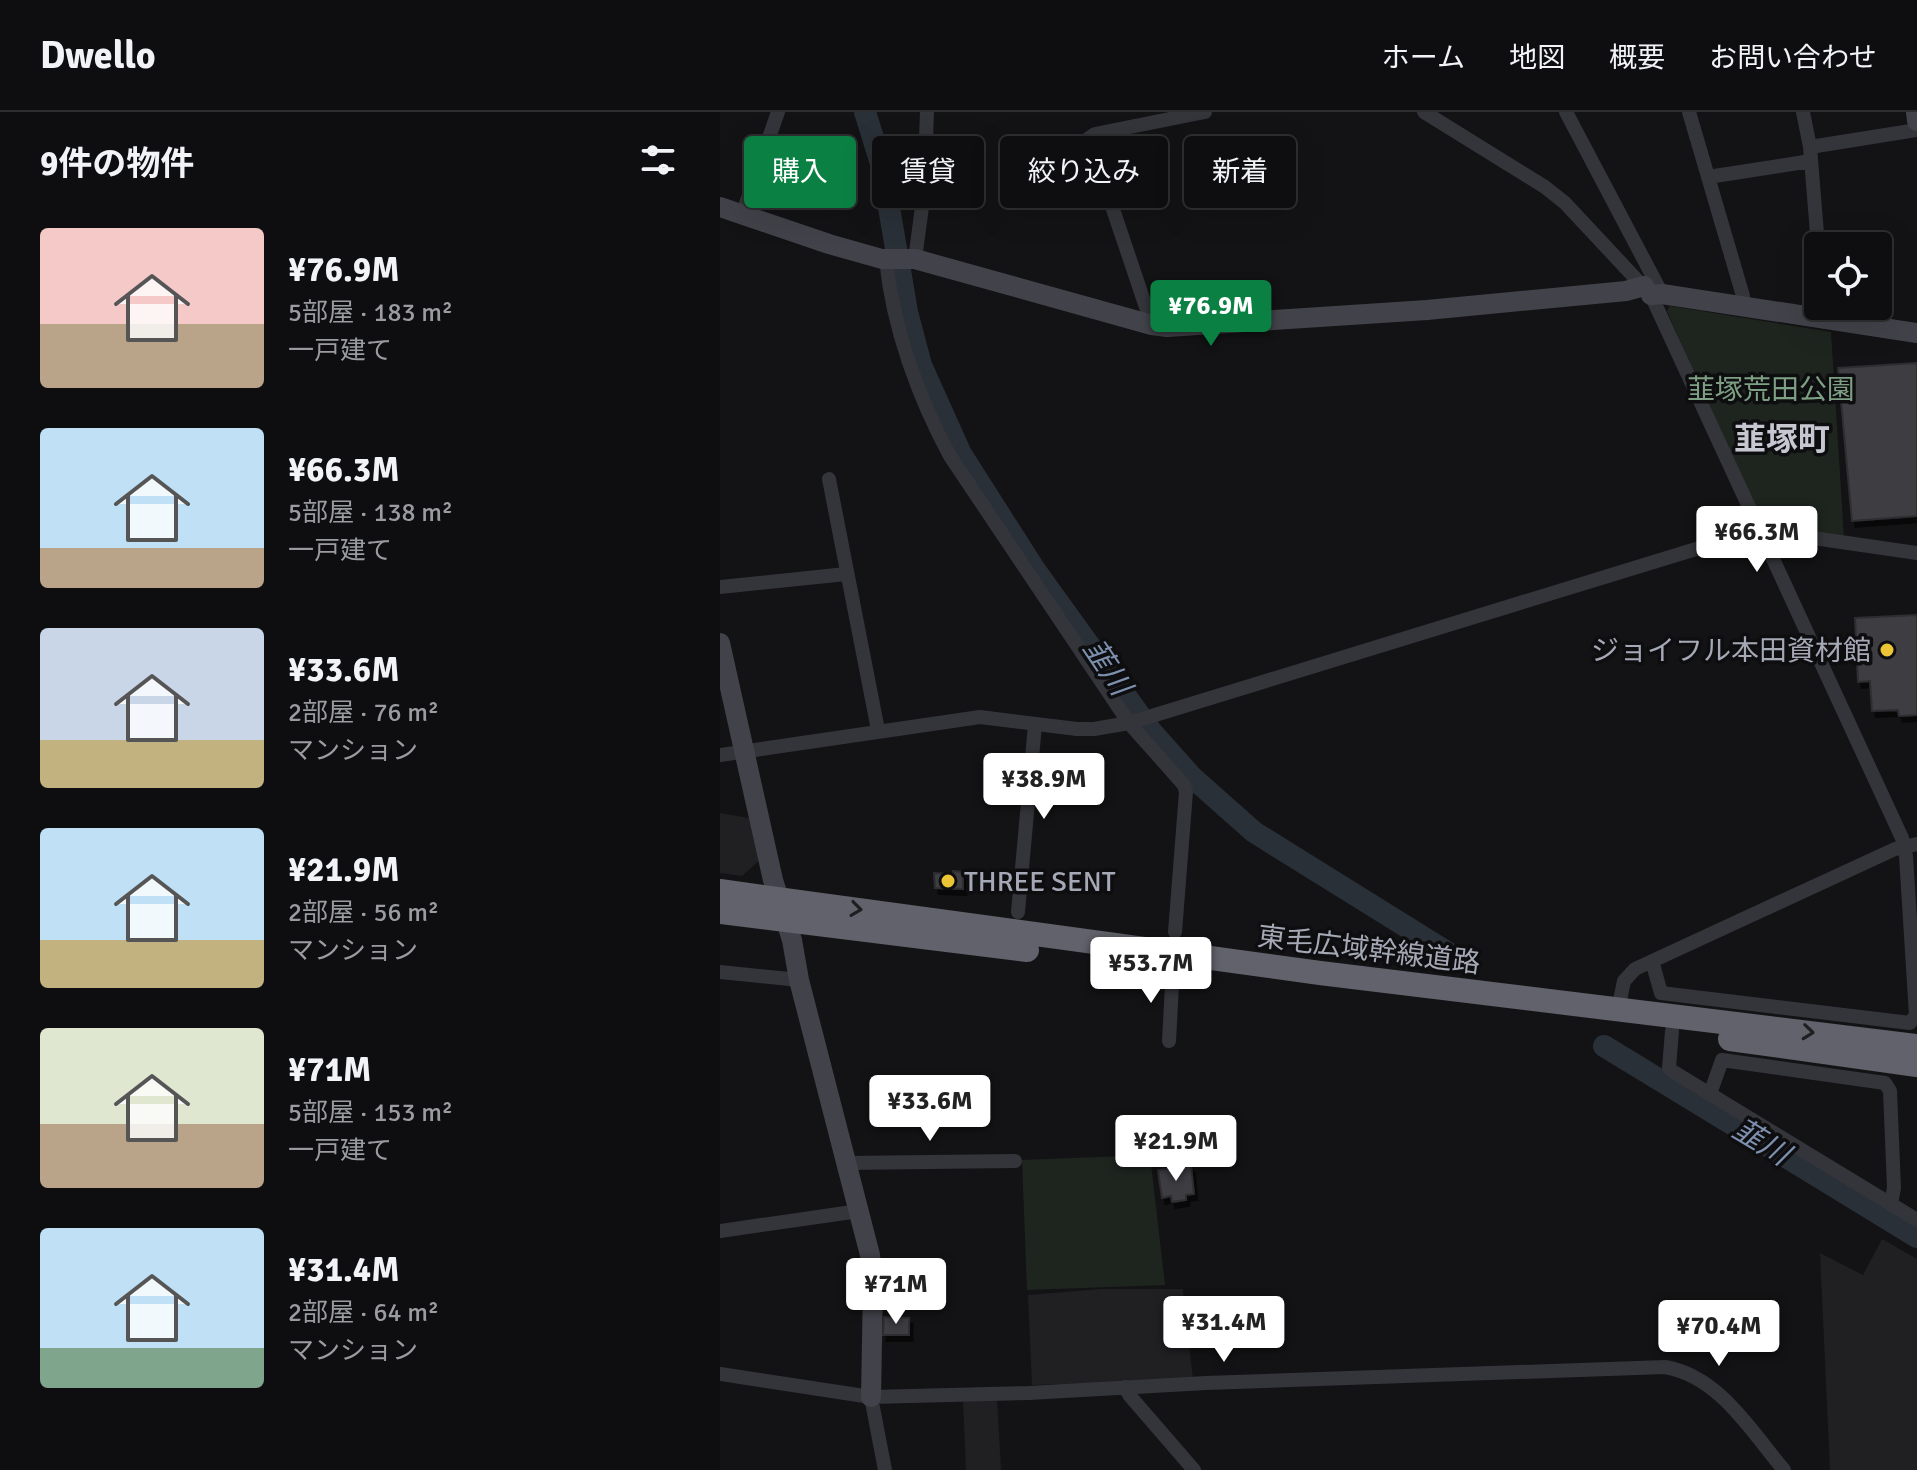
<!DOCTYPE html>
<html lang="ja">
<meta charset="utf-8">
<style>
:root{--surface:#0e0e10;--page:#1c1c1e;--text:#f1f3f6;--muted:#9b9c9f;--line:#2e2e30;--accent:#0b8043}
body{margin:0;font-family:Signika,"Noto Sans JP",sans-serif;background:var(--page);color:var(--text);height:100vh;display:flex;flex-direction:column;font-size:30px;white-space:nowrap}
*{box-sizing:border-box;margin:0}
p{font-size:26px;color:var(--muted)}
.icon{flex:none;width:44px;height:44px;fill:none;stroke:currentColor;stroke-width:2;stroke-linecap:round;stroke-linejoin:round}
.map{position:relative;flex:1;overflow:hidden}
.drawer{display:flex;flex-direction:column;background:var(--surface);width:720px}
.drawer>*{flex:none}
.hud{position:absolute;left:24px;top:24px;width:760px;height:72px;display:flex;gap:16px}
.tools{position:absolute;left:1084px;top:120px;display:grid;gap:16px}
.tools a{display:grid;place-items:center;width:88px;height:88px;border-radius:8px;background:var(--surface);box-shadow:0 8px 32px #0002,0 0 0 2px var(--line);font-size:40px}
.price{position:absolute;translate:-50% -68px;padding:0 18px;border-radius:8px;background:#fff;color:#222;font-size:26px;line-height:52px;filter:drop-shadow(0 2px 4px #0008)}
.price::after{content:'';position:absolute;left:50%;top:48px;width:24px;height:18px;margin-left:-12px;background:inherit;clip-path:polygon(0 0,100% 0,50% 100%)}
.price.active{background:var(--accent);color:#fff}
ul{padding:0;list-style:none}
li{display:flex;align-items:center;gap:24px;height:200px;padding:0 40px}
li span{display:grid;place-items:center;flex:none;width:224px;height:160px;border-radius:8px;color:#555}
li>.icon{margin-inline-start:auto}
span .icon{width:96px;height:96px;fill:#fffc;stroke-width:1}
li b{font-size:34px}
h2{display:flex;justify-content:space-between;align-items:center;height:96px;padding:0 40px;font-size:34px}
.pill{padding:0 28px;border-radius:8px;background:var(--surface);box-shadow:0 8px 32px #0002,0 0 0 2px var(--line);font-size:28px;line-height:72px}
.pill.active{background:var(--accent);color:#fff}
header{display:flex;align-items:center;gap:48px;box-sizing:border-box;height:112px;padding:0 40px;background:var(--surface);border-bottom:2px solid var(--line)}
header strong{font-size:38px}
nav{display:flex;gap:44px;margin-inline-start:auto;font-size:28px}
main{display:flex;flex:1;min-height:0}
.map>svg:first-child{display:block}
</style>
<header>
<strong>Dwello</strong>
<nav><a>ホーム</a><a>地図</a><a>概要</a><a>お問い合わせ</a></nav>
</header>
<main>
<section class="drawer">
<h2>9件の物件<svg class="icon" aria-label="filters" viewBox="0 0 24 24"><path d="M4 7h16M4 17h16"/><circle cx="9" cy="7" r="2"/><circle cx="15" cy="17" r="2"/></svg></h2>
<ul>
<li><span style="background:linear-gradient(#f6c9c9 60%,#b9a48a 0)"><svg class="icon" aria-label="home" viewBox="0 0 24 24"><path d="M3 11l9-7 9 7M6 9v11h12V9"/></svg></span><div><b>¥76.9M</b><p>5部屋 · 183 m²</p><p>一戸建て</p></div></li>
<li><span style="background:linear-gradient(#bfe0f5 75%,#b9a48a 0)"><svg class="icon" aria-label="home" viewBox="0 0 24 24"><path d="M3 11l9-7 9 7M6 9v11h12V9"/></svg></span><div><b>¥66.3M</b><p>5部屋 · 138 m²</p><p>一戸建て</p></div></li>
<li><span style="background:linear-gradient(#c9d6e8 70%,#c2b280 0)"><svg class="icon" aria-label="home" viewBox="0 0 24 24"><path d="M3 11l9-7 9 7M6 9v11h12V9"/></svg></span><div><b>¥33.6M</b><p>2部屋 · 76 m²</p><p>マンション</p></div></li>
<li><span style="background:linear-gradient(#bfe0f5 70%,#c2b280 0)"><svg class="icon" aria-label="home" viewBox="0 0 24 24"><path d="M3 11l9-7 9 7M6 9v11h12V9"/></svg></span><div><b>¥21.9M</b><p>2部屋 · 56 m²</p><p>マンション</p></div></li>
<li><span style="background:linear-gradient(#dfe7d0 60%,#b9a48a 0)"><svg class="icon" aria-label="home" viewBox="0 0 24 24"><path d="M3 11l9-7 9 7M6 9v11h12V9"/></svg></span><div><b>¥71M</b><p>5部屋 · 153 m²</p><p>一戸建て</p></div></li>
<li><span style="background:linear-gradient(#bfe0f5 75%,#7fa58c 0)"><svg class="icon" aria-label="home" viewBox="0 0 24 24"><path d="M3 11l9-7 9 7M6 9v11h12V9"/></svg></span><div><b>¥31.4M</b><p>2部屋 · 64 m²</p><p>マンション</p></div></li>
</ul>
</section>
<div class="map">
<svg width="1197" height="1358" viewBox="0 0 1197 1358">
<defs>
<filter id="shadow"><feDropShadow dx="3.5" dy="6" stdDeviation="0" flood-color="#0009"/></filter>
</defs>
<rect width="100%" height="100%" fill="#131315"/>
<!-- built -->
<path fill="#201f22" d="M0,701L29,706L40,748L22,764L0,761Z
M1162,1127L1197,1147V1358H1110L1100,1141L1143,1163Z
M381,1177H463L473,1268L312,1273L308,1183Z
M277,1287L281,1358H246L243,1288Z"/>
<!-- green -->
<path fill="#1e251f" d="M950,194L1111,220L1124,426L1041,414L947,199Z
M430,1043L445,1173L307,1178L302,1048Z"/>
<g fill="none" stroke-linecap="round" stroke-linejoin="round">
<!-- river -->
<path stroke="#2a3038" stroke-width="22" d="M145,0L162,55L177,142
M179,152L187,200L201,253L241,342L315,458L431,619L472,665L534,720L735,845
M884,934L1197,1125"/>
</g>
<!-- building -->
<path fill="#3e3d42" stroke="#2e2d31" stroke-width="2" filter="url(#shadow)" d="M1197,251V404L1132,409L1118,256Z
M1197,503V603L1179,604L1178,598L1152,599L1150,569L1138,570L1135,506Z
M233,759L243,760V777L215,776L214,761L233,762Z
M471,1054L474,1082L466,1083V1088L452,1090L451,1084L442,1086L438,1058Z
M164,1205L189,1206V1223H163Z"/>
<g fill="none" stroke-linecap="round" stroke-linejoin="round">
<!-- street -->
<path stroke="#34353a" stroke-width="14" d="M704,0L825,75L845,91L931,183L1182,726L1186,744L1196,903L1190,911L941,881L932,849
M846,0L942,182
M969,0L1023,184V194
M1083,0L1090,35L1098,134
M1090,35L1197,18
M988,65L1091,49
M22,103L58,0
M195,147L204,80L207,0
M166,148C173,216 198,285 230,344L409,611L464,673L466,680L455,820
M432,213L369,26L375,22L485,0
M109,367L158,618
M0,475L126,462
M0,643L260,605L357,617H374L409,611L1038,418L1197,441
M298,800L315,613
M0,860L79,868
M898,898L904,869L915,857L1175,737L1197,732
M952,919L949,956L952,959L1197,1108
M449,929L453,855
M990,982L1002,948L1165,971L1170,979L1174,1076L1171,1092
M125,1051L295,1049
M0,1119L139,1099
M0,1262L151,1285L309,1281L486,1271L945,1255C999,1264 1031,1319 1064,1358
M405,1275L410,1284L474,1358
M151,1285L165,1358"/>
<!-- secondary -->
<path stroke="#42434a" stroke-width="20" d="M1196,0L1197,9
M0,95L109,132L162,147H195L432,213L447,215L707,198L906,179L924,174
M931,183L942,182L1197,221
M0,531L53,768L72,828L79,868L150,1143L153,1173L151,1285"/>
<!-- highway -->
<path stroke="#61626b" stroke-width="24" d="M0,779L600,861L1197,934
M0,800L307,838
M1010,927L1197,953"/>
</g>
<!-- one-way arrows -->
<defs><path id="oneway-chevron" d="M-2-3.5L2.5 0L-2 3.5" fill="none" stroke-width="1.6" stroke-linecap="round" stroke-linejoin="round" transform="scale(2)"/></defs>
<g stroke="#1f1f22">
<use href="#oneway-chevron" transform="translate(136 797) rotate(8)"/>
<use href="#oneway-chevron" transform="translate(1088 920) rotate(6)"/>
</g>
<!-- markers -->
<g fill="#ebc535" stroke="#0e0e10" stroke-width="3">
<circle cx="1167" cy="538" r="8"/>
<circle cx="228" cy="769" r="8"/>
</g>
<g text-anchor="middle" stroke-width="7" stroke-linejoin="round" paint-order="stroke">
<!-- park labels -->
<g font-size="28" fill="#7d9f83" stroke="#0e0e10">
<text x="1051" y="287">韮塚荒田公園</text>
</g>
<!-- poi labels -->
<g font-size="28" fill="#a5a8b5" stroke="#0e0e10" text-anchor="end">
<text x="1151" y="548">ジョイフル本田資材館</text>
<text x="244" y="779" text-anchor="start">THREE SENT</text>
</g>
<!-- street labels -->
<g font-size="28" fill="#a5a8b5" stroke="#0e0e10">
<text transform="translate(649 837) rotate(7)" y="10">東毛広域幹線道路</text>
</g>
<!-- water labels -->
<g font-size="30" font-style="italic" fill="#7d91af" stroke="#0e0e10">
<text transform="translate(387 555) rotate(56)" y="10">韮川</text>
<text transform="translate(1041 1030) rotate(31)" y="10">韮川</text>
</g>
<!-- quarter labels -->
<g font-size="32" font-weight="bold" fill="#c6c8d1" stroke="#0e0e10">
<text x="1062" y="338">韮塚町</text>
</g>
</g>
</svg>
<div class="tools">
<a><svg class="icon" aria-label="locate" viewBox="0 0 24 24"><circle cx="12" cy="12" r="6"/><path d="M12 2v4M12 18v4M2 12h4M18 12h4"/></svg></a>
</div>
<b class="price active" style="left:491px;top:236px">¥76.9M</b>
<b class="price" style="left:1037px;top:462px">¥66.3M</b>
<b class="price" style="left:324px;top:709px">¥38.9M</b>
<b class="price" style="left:431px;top:893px">¥53.7M</b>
<b class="price" style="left:210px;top:1031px">¥33.6M</b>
<b class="price" style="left:456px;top:1071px">¥21.9M</b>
<b class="price" style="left:176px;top:1214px">¥71M</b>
<b class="price" style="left:504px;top:1252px">¥31.4M</b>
<b class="price" style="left:999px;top:1256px">¥70.4M</b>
<div class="hud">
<a class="pill active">購入</a>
<a class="pill">賃貸</a>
<a class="pill">絞り込み</a>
<a class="pill">新着</a>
</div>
</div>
</main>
